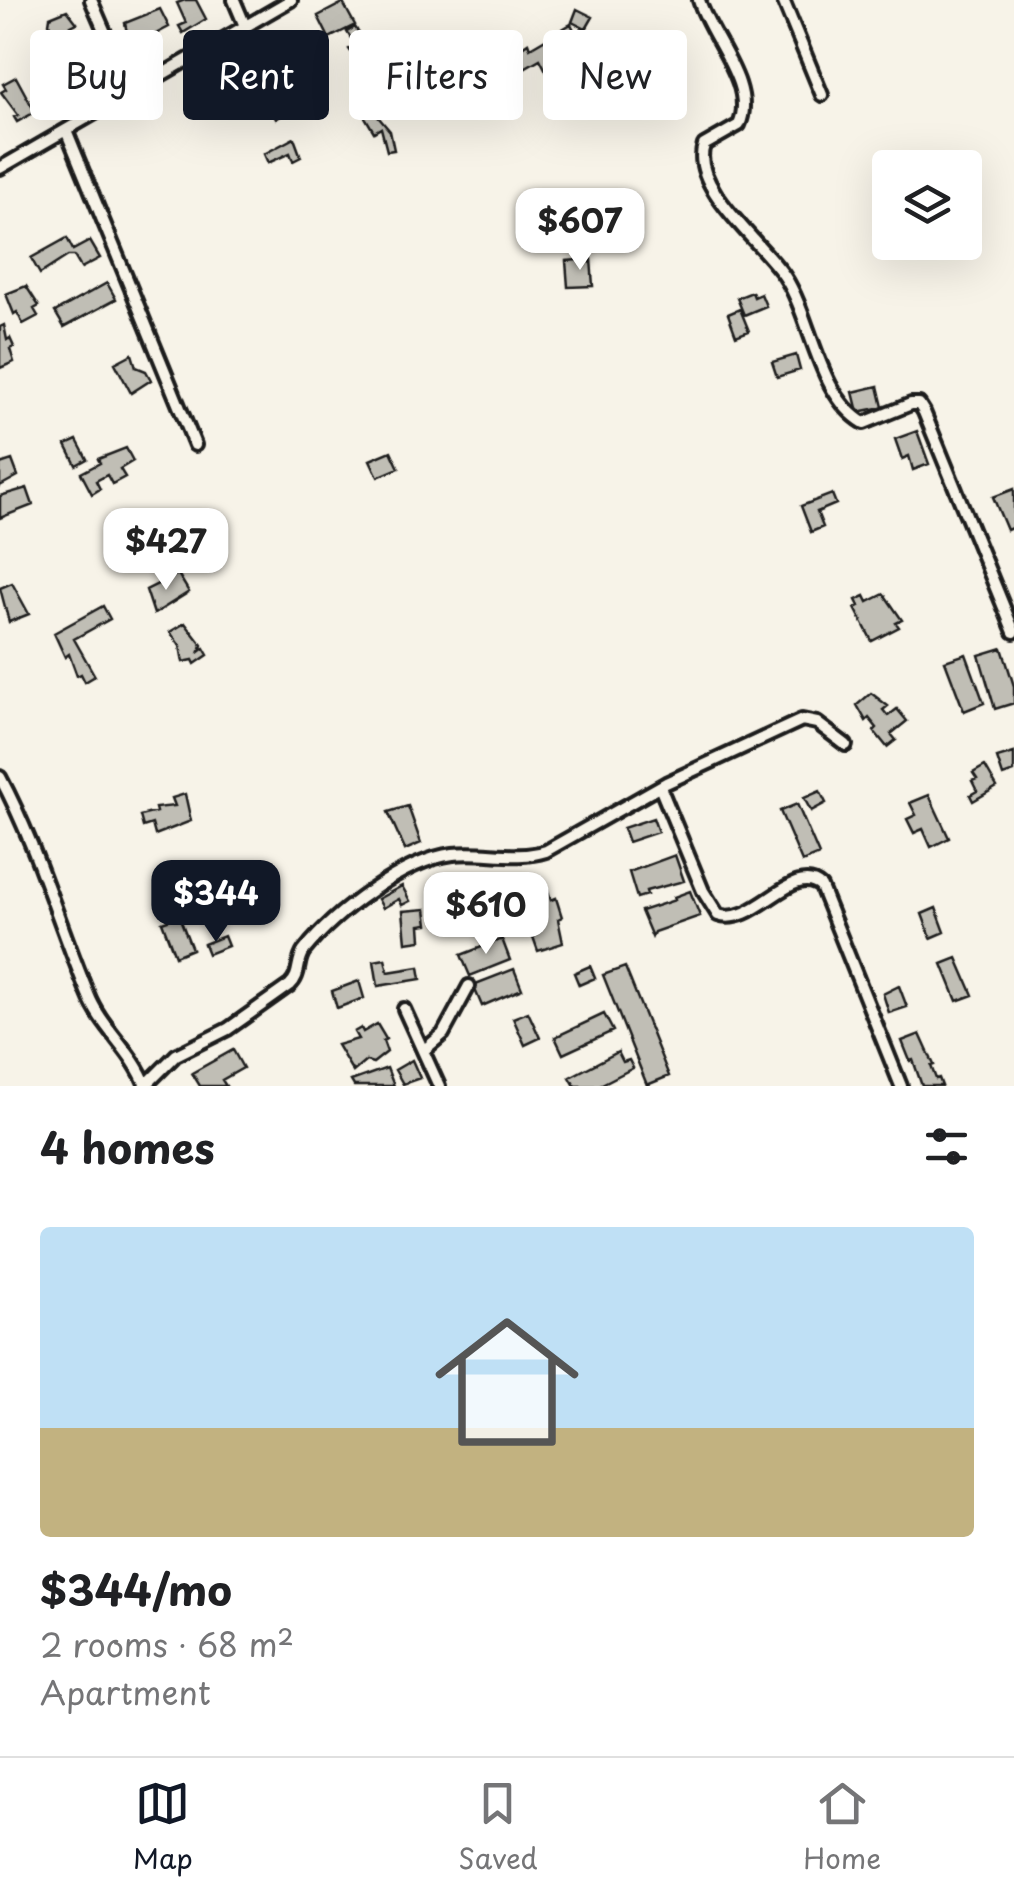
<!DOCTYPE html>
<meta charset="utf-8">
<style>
:root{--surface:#fff;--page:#f6f6f6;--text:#202124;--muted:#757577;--line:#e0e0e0;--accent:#111827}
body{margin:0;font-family:"Playpen Sans",sans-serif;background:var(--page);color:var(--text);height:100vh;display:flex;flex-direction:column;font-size:38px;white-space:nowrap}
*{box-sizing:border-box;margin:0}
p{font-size:32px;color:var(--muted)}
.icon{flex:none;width:55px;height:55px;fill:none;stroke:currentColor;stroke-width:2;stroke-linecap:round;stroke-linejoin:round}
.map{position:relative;height:1086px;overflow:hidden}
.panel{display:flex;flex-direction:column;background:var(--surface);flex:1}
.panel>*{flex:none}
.banner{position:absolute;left:30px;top:30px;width:955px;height:90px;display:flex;gap:20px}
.controls{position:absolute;left:872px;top:150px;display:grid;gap:20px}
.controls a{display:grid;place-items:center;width:110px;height:110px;border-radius:10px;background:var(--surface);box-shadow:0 10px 40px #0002;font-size:50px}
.price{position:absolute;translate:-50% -85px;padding:0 22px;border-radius:20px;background:#fff;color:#222;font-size:32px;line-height:65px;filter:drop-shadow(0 2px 5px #0008)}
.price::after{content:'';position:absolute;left:50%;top:60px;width:30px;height:22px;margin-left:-15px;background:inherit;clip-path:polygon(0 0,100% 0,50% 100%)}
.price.selected{background:var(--accent);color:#fff}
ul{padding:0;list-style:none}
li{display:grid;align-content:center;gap:20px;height:530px;padding:0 40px}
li+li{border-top:2px solid var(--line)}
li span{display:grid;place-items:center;height:310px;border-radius:10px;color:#555}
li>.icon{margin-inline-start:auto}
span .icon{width:180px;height:180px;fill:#fffc;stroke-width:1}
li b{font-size:42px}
h2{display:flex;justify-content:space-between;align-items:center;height:120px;padding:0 40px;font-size:42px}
.tag{padding:0 35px;border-radius:10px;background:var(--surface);box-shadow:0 10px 40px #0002;font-size:35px;line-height:90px}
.tag.selected{background:var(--accent);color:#fff}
.tabs{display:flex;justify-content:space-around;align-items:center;height:140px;border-top:2px solid var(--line);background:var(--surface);font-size:28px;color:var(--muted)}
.tabs a{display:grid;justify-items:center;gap:5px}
.tabs .selected{color:var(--accent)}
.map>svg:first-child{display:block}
</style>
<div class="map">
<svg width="1014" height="1086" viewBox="0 0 1014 1086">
<rect width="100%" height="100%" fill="#f7f3e8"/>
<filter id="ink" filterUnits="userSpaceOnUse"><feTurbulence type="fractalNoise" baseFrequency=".01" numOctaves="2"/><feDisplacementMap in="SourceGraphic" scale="20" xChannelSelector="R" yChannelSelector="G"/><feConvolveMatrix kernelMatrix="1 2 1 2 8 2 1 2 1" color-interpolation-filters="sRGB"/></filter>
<g filter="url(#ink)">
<!-- building -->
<path fill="#c0beb5" stroke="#1c1c1c" stroke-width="2.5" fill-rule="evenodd" d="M185,0H196L206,19L183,33L179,26L186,23L177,3Z
M343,3L355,25L329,38L318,16Z
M160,9L169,27L152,36L154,39L130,47L125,23Z
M577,9L593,17L586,29L572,22Z
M67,10L77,23L71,26L80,42L70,46L66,38L58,41L49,23L50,17Z
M571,24L591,63L552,82L540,59L519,71L510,55L528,43L530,48ZM570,44L575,56L557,65L551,53Z
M355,27L368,48L354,56L349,49L355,45L347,32Z
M16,77L35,112L17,122L14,117L18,115L1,92L6,89L3,84Z
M272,94L278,107L289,102L292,109L276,119L272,111L260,114L255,104Z
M374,112L390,131L394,150L387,151L381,128L374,132L365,117Z
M294,138L301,157L293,161L290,153L268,163L264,154Z
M67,238L73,250L90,241L100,258L81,268L74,256H68L40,274L31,258Z
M591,259L593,286L568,287L566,261Z
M107,283L116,299L64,327L55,312Z
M26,286L39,306L34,309L38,316L23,324L17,312L14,314L6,294Z
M752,292L754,297L761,294L766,306L744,315L737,298Z
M740,309L749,331L736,336L728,314Z
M4,325L7,340L10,338L14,347L10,349L14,362L0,368V327Z
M132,354L136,367L146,371L151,380L131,393L115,363Z
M796,355L800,370L777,377L772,362Z
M878,386L883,407L858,412L853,392Z
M917,431L929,464L913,470L909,456L902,459L895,439Z
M77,440L87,459L76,465L66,445Z
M126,448L133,461L120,469L125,477L112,484L107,475L96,481L100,489L92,494L81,473L100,463L98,459Z
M391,451L399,468L378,477L370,460Z
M12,460L18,476L0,486V464Z
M27,488L33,505L0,518V496Z
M1014,489V527L1007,530L993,497Z
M832,494L836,504L817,512L823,527L811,532L801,506Z
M178,574L189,592L154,614L146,590Z
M12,583L29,614L9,622L0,588Z
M884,594L902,620L896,623L899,627L872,641L855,608L859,606L856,600L865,596L868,602Z
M103,606L110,619L74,639L95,676L85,682L81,674L77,676L69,654L65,657L54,633Z
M185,623L202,645L200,651L204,648L208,655L195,664L193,660L183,662L180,646L170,632Z
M1002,648L1014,686V703L995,709L979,655Z
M966,654L984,703L964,711L945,661Z
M871,693L888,706L883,710L888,716L897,709L907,721L891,734L896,740L887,747L874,731L877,728L869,718L866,721L857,705Z
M1014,753V772L1003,776L997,758Z
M985,766L997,787L973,801L970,795L977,791L972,781L977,779L973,773Z
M820,791L826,803L811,811L804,798Z
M185,794L191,821L155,835L152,824L143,827L140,816L156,812L155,808L175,806L172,798Z
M929,795L949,838L931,847L923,829L914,833L907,819L916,815L910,803Z
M797,804L819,855L802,862L780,811Z
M408,806L421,843L405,850L388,812Z
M653,818L658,832L628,842L623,828Z
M675,855L684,881L646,891L647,895L637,898L629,872Z
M402,886L410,901L402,905L399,899L383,908L378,899Z
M548,891L551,900L556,898L562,917L558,919L563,943L538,951L520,900Z
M690,891L700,916L654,932L652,937L641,911L675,900L674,897Z
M936,908L945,932L931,938L922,914Z
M426,909L428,924L420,925L421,940L406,942L403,911Z
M179,916L192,949L175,956L162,922Z
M224,936L228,946L208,954L204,944Z
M502,939L510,960L470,976L461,955Z
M957,958L973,995L957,1001L942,964Z
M385,959L388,972L419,967L421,979L378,986L374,961Z
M590,966L595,978L579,985L574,973Z
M625,967L669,1076L647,1085L603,975Z
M514,969L522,989L482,1006L473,985Z
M359,981L364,998L337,1008L332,991Z
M899,986L907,1007L889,1013L883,994Z
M528,1012L540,1038L525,1045L513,1018Z
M604,1014L613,1031L563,1054L555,1037Z
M377,1024L386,1039L383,1041L387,1052L373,1063L366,1061L353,1072L337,1045L358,1039L354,1032L361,1028L363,1032Z
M920,1034L934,1065L931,1066L936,1079L939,1078L942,1086H922L913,1060L910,1061L902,1041Z
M233,1050L243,1068L222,1080L226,1086H200L192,1073Z
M618,1052L623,1062L629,1060L633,1068L598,1086H575L570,1077Z
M412,1060L420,1078L403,1084L395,1070Z
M387,1068L394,1086H354L351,1081Z"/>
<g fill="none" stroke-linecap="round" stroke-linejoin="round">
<defs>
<path id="minor" d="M91,0L131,93
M234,0L245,26
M699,0C710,37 757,86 739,125L704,145C689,187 764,244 785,277C812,319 818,396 864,423L911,404H919L924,412L1014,632
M783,0L822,95
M66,130L195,445
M0,168L291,0
M0,777C37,846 58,922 88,994C101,1028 133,1051 146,1086
M660,787L703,891L718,915C755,928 793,861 821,887L901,1086
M404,1009L439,1086
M423,1051L443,1034L469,986
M146,1085L176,1055L228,1029L290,985C301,975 296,962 304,951C334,913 404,860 453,854C485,850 515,861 546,851L666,783L802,720L817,723L846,745"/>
</defs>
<!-- minor casing -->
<use href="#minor" stroke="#1c1c1c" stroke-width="18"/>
<!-- minor -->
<use href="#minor" stroke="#f7f3e8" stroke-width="10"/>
</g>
</g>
</svg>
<div class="controls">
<a><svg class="icon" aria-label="layers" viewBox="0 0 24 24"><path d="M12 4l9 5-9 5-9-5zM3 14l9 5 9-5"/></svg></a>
</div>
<b class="price" style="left:580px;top:273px">$607</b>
<b class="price" style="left:166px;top:593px">$427</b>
<b class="price selected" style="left:216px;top:945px">$344</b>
<b class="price" style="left:486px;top:957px">$610</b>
<div class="banner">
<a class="tag">Buy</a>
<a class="tag selected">Rent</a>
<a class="tag">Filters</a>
<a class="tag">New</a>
</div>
</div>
<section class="panel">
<h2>4 homes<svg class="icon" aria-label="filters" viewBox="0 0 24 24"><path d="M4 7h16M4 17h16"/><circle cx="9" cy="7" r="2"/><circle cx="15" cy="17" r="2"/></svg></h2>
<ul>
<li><span style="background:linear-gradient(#bfe0f5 65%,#c2b280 0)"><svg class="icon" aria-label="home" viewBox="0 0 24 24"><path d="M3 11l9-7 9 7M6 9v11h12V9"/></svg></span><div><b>$344/mo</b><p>2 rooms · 68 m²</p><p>Apartment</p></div></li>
</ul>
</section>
<nav class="tabs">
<a class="selected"><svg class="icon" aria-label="map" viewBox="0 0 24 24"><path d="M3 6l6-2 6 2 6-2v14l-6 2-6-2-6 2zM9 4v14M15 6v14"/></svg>Map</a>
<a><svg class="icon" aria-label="saved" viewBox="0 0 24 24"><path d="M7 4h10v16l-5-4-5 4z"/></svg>Saved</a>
<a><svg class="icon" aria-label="home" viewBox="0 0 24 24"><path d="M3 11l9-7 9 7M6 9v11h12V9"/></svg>Home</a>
</nav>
